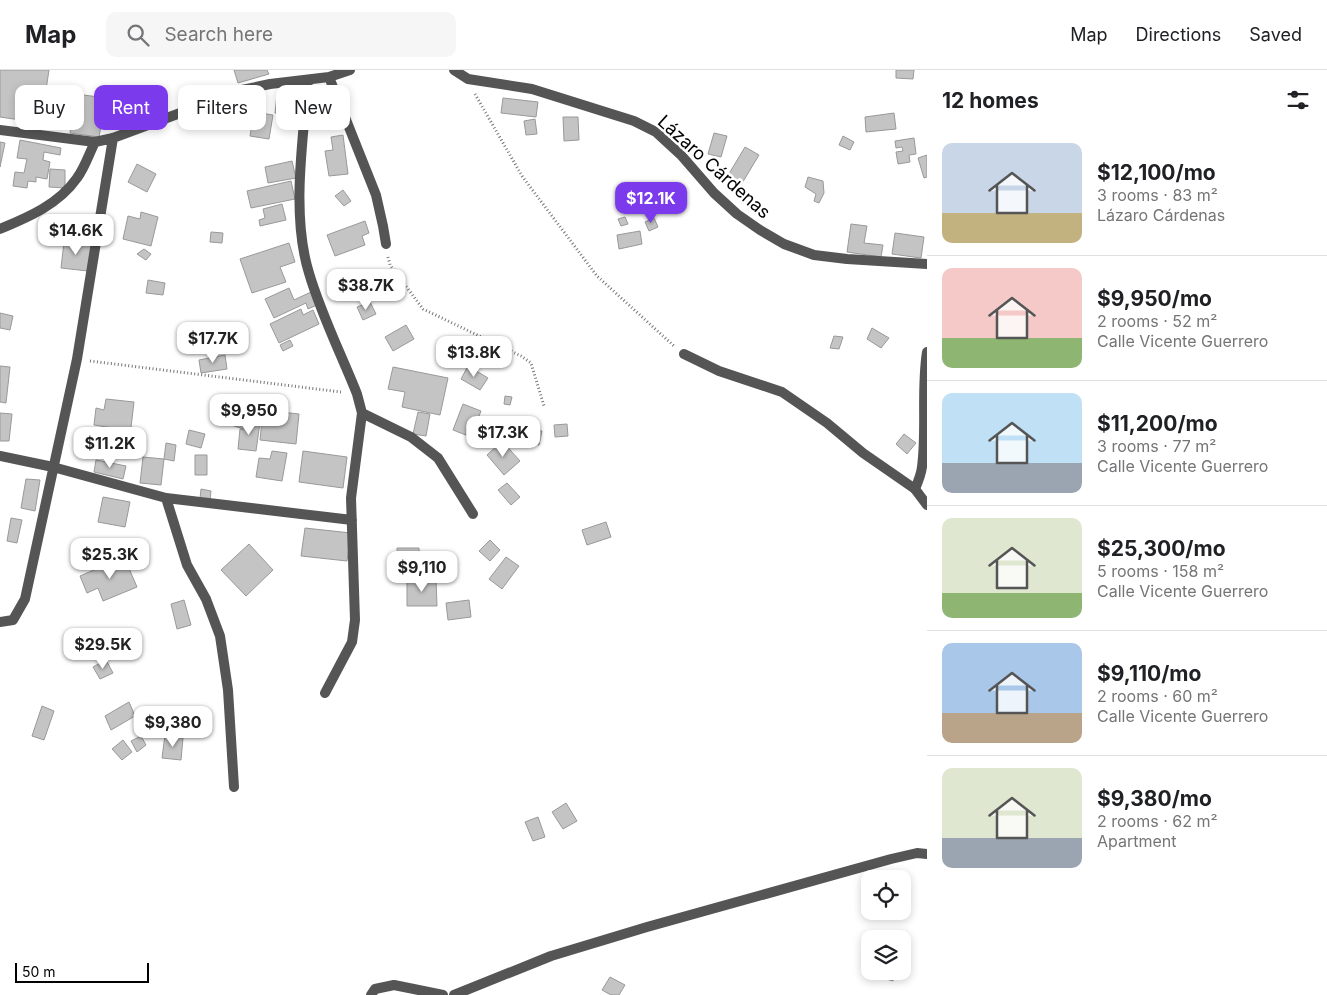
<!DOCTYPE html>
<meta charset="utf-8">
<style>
:root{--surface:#fff;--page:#f6f6f6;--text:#202124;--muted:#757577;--line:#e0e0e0;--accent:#7c3aed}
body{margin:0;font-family:Inter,sans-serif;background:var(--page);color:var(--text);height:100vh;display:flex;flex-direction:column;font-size:19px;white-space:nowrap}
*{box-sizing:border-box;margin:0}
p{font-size:16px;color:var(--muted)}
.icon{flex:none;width:28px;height:28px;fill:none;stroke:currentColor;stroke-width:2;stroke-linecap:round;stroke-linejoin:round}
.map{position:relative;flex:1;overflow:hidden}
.details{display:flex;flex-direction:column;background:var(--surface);width:400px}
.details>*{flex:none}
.banner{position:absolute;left:15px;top:15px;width:475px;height:45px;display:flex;gap:10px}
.tools{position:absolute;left:861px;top:800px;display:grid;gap:10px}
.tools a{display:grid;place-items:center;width:50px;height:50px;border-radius:10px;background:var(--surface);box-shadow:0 2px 8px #0003;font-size:25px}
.scale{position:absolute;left:15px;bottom:12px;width:134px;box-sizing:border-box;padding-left:5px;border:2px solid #000;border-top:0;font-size:14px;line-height:18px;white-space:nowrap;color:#000;-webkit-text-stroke:4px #fff;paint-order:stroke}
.price{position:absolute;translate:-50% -42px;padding:0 11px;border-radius:10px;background:#fff;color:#222;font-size:16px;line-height:32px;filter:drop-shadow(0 1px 2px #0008)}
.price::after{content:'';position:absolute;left:50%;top:30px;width:15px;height:11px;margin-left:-8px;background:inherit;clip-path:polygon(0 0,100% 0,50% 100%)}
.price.on{background:var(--accent);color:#fff}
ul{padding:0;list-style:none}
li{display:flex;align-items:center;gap:15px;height:125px;padding:0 15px}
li+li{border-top:1px solid var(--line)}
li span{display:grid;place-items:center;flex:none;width:140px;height:100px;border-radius:10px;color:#555}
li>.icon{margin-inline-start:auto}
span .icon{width:60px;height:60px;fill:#fffc;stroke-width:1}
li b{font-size:21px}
h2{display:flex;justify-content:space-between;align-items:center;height:60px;padding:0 15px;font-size:21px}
.pill{padding:0 18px;border-radius:10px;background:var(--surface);box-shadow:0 2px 8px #0003;font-size:18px;line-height:45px}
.pill.on{background:var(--accent);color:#fff}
header{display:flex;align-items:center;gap:30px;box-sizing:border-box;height:70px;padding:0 25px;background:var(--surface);border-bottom:1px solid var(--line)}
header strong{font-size:24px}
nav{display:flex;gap:28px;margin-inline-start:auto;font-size:18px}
.search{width:350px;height:45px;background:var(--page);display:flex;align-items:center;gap:12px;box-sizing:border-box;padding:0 18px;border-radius:10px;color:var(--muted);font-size:19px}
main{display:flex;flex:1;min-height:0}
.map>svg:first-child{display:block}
</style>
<header>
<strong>Map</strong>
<div class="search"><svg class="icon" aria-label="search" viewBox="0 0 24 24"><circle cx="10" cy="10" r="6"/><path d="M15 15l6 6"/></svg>Search here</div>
<nav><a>Map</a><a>Directions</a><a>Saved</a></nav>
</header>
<main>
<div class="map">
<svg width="927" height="925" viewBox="0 0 927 925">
<rect width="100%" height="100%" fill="#fff"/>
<!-- building -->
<path fill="#c4c4c4" stroke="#999" d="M0,0H49L41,53L0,47Z
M234,0H267L269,4L238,13Z
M896,0H914L913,9L896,8Z
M151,21L160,44L147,49L138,26Z
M76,24L106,28L99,67L70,63Z
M277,25L303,28L301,46L275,43Z
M503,28L538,32L536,47L501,43Z
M255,34L257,40L240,47L237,40Z
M254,42L273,45L269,69L250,66Z
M894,43L896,59L866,62L865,47Z
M563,47H578L579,70L564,71Z
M535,49L537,64L526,65L524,51Z
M714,63L727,66L721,87L708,84Z
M343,65L348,104L329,106L325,81L333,80L331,67Z
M843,66L854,72L850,80L839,75Z
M914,68L916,84L909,85L910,92L898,94L896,82L903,81L902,77L896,78L895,71Z
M20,70L61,78L60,85L44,82L43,90L50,92L47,109L36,107V112L28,111L27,118L13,116L15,102L24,103L27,89L17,88Z
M0,72L5,73L0,97Z
M745,77L759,85L741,115L727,107Z
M927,85V107L924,108L918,88Z
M292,91L296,108L268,113L265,97Z
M137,94L156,104L147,122L128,112Z
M50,99L65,100V118L49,117Z
M808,107L823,111L824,123L819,133L814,131L816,124L805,117Z
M291,111L295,129L251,138L247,121Z
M343,120L351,131L344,136L335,126Z
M282,134L286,150L260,156L259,150L265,148L263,139Z
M141,142L158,147L151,176L123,169L128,146L140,149Z
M625,147L628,154L621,156L618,149Z
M654,148L658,157L649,161L645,152Z
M365,151L369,163L362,166L365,175L335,186L327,165Z
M851,154L867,156L864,173L883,175L881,187L847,182Z
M640,161L642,174L619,179L617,165Z
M211,162L223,163L222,173L210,172Z
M895,163L924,167L921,188L892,184Z
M64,172L92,175L88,201L61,198Z
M289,173L295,192L280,197L286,212L252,223L240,189Z
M144,179L151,184L146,190L137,184Z
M342,208L349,224L340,228L333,212Z
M148,210L165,213L163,225L146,223Z
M289,218L294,230L311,222L317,235L308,239L306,233L274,248L265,229Z
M370,232L376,244L363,250L357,237Z
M301,239L303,245L313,240L319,254L279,273L270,254Z
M0,243L13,246L10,260L0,258Z
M406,255L414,269L393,281L385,267Z
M872,258L889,268L881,278L867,269Z
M834,266L843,267L839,279L830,278Z
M290,270L293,276L283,281L280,275Z
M225,285L227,299L201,303L199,290Z
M0,296L10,297L6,333L0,332Z
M468,296L488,308L480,320L461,309Z
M393,297L448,308L440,345L402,337L405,322L388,319Z
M222,326L251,336L243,359L214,349Z
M505,326L512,327L510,335L504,334Z
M106,329L134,332L130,366L112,364L113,358L94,355L96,338L104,340Z
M463,334L481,341L471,367L453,360Z
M263,340L299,344L296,374L260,370Z
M418,342L430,344L426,366L413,364Z
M0,343L12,344L9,371H0Z
M247,350L260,352L256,381L238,379L240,359L244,360Z
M567,354L568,366L555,367L554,355Z
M531,359L542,361L539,375L528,373Z
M189,360L205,364L201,378L186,374Z
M904,364L916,373L907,384L896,374Z
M502,371L520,391L504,405L487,385Z
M166,373L176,375L174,391L164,389Z
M272,381L287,383L282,411L256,407L259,388L270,389Z
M303,381L347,387L343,418L299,412Z
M195,385H207V405H195Z
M143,387L164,389L161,415L140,413Z
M96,390L126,396L123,409L94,402Z
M26,409L40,410L35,441L21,438Z
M507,413L520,427L511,435L498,420Z
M201,419L211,421L210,430L200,429Z
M103,427L130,432L125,457L98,452Z
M11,448L22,450L17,473L7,471Z
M606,452L611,467L587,475L582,460Z
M305,458L351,463L347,491L301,486Z
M490,470L500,480L490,491L479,481Z
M249,474L273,500L246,526L221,500Z
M397,478H419L420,505H398Z
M124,487L137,517L103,531L98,518L87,523L80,506Z
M506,487L519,496L502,519L489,509Z
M407,510H436L437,536H407Z
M184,530L191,555L177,559L171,534Z
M469,530L471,547L448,550L446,533Z
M106,590L113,603L100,609L93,597Z
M129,632L135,646L111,660L105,646Z
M42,636L54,641L44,670L32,666Z
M165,665L183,668L181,690L162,688Z
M141,666L146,675L137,682L131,671Z
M123,670L132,682L122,690L112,679Z
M566,733L577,751L563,759L552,742Z
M538,747L545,767L533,771L525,752Z
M880,901H894L893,911L879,907Z
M610,907L625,915L619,925H611L602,920Z"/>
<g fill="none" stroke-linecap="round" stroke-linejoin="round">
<!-- path -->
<path stroke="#777" stroke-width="3" stroke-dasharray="1 2.5" stroke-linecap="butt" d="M475,24L522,106L597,206L674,276
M388,187L390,195L423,239L521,286L531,293L544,336
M90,291L341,322"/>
<!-- service -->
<path stroke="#555" stroke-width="10" d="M684,284L719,301L782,322L827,353L863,383L915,419
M371,925L375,919L394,915L443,925"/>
<!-- minor -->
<path stroke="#555" stroke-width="10" d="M454,0L468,9L532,19L634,51L656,62L681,85L714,123L737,144L760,160L784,174L814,185L847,189L927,194
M329,7L376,125L383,156L386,174
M308,10C303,70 291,145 309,203C321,244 341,284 357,324L362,343L351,428L355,550L352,572L325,623
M0,60L95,72
M0,159C29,147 59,134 77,108C85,97 89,84 95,72L113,68L242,20L270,14L329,7L350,0
M362,343L411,367L438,388L473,444
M0,386L53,397L166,428L352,450
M915,419C918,412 921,405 922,397C927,359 921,320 927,282
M915,419L927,435
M166,428L187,495L206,529L220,566L228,620L234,717
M0,552L13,550L25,529L77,289L113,68
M454,925L551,886L647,857L891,789L917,783L927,784"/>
</g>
<g text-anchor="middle" stroke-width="5" stroke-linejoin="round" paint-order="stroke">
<!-- street labels -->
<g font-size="18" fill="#000" stroke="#fff">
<text transform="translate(714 97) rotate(42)" y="6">Lázaro Cárdenas</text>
</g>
</g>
</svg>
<div class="tools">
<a><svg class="icon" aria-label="locate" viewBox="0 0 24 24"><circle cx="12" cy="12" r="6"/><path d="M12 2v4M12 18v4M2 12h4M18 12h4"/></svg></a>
<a><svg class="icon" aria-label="layers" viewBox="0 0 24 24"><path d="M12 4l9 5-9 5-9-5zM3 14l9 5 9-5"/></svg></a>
</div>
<div class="scale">50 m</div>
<b class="price on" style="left:651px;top:154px">$12.1K</b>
<b class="price" style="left:76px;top:186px">$14.6K</b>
<b class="price" style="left:366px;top:241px">$38.7K</b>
<b class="price" style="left:213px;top:294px">$17.7K</b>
<b class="price" style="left:474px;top:308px">$13.8K</b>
<b class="price" style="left:249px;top:366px">$9,950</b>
<b class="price" style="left:503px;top:388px">$17.3K</b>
<b class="price" style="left:110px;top:399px">$11.2K</b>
<b class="price" style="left:110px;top:510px">$25.3K</b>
<b class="price" style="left:422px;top:523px">$9,110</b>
<b class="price" style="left:103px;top:600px">$29.5K</b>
<b class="price" style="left:173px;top:678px">$9,380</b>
<div class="banner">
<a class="pill">Buy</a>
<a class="pill on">Rent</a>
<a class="pill">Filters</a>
<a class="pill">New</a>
</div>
</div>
<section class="details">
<h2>12 homes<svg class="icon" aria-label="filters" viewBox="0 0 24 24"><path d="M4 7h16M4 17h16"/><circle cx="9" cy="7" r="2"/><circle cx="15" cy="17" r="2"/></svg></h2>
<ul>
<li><span style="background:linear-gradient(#c9d6e8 70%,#c2b280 0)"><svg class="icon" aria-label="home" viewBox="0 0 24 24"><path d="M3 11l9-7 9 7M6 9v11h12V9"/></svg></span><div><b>$12,100/mo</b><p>3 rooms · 83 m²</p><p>Lázaro Cárdenas</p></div></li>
<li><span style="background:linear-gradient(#f6c9c9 70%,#8fb573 0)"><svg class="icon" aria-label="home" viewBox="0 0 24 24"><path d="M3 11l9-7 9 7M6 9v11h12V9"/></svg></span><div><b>$9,950/mo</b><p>2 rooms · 52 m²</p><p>Calle Vicente Guerrero</p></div></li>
<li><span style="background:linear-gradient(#bfe0f5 70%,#9aa5b1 0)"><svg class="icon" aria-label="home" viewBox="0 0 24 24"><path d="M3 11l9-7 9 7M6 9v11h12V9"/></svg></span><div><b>$11,200/mo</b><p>3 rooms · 77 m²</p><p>Calle Vicente Guerrero</p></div></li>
<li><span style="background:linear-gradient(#dfe7d0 75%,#8fb573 0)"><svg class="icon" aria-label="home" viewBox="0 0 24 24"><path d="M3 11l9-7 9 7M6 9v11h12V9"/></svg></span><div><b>$25,300/mo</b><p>5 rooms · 158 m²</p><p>Calle Vicente Guerrero</p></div></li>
<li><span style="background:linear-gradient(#a9c7e8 70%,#b9a48a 0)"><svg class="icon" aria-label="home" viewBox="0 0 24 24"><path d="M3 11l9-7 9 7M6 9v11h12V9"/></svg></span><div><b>$9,110/mo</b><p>2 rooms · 60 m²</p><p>Calle Vicente Guerrero</p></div></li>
<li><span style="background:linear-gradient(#dfe7d0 70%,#9aa5b1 0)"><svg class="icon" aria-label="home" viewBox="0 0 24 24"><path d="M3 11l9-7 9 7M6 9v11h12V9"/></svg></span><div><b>$9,380/mo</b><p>2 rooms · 62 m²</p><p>Apartment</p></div></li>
</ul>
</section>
</main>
